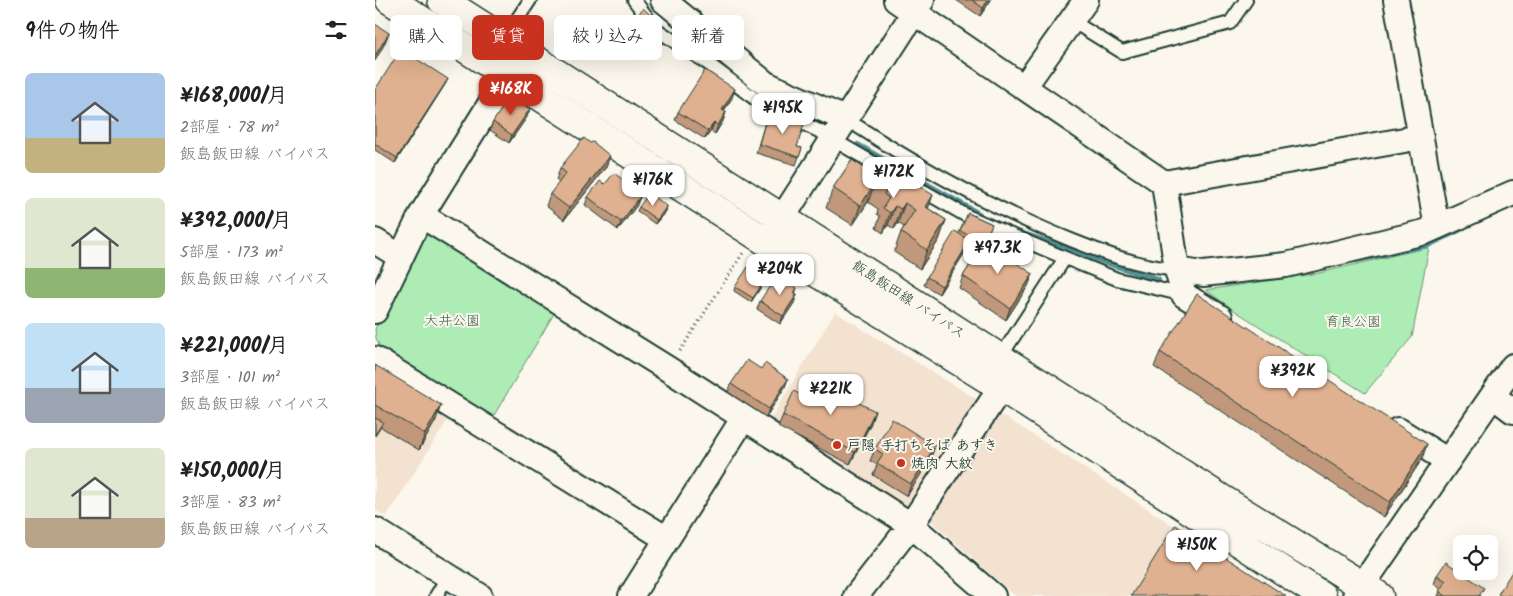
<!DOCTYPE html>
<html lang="ja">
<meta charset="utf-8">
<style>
:root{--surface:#fff;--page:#f2f2f2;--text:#222;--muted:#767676;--accent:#c8321e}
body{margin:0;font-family:Kalam,"Klee One",sans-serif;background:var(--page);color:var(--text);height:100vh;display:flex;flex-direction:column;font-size:19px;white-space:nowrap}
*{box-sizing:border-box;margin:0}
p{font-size:16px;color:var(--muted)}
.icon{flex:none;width:28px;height:28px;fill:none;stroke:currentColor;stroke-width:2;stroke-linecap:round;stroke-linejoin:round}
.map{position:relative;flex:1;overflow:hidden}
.sheet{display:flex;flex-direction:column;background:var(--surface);width:375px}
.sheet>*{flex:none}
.top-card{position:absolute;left:15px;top:15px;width:475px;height:45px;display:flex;gap:10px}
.tools{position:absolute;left:1078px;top:535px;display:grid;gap:10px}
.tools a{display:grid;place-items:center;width:45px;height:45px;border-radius:8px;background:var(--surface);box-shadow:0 5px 20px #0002;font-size:25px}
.price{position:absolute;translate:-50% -42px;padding:0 11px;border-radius:10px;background:#fff;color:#222;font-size:16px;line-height:32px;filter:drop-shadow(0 1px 2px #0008)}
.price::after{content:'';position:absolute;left:50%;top:30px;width:15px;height:11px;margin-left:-8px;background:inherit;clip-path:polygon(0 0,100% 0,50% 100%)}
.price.current{background:var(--accent);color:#fff}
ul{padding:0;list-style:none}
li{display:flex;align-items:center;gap:15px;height:125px;padding:0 25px}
li span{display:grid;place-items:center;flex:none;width:140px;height:100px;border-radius:8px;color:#555}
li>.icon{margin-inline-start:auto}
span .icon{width:60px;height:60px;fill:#fffc;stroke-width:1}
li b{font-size:21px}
h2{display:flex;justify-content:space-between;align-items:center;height:60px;padding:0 25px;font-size:21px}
.chip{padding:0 18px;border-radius:8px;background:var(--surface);box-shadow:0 5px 20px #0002;font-size:18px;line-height:45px}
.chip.current{background:var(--accent);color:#fff}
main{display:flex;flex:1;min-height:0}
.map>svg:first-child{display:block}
</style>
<main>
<section class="sheet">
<h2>9件の物件<svg class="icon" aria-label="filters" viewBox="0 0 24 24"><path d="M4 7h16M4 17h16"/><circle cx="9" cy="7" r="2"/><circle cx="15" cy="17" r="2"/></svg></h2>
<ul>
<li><span style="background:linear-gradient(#a9c7e8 65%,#c2b280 0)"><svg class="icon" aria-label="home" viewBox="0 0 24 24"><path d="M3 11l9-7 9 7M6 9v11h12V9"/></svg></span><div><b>¥168,000/月</b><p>2部屋 · 78 m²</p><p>飯島飯田線 バイパス</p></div></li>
<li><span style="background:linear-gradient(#dfe7d0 70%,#8fb573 0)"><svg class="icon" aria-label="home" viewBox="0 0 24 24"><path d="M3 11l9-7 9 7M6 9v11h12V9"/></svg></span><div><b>¥392,000/月</b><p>5部屋 · 173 m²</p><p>飯島飯田線 バイパス</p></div></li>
<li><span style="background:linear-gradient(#bfe0f5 65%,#9aa5b1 0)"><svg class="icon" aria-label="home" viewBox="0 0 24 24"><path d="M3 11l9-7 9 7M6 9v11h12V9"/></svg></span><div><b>¥221,000/月</b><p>3部屋 · 101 m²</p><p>飯島飯田線 バイパス</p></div></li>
<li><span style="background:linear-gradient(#dfe7d0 70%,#b9a48a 0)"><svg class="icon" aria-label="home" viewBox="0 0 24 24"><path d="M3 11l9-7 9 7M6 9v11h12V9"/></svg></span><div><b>¥150,000/月</b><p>3部屋 · 83 m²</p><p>飯島飯田線 バイパス</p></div></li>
</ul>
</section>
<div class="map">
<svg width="1138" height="596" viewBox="0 0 1138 596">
<rect width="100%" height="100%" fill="#fbf7ec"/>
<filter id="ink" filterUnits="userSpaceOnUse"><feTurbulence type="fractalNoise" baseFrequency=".02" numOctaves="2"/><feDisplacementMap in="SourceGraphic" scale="10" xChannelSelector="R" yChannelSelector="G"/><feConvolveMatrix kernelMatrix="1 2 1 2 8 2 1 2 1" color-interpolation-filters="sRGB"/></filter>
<g filter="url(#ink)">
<!-- built -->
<path fill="#f3e2d0" d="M460,312L603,400L604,404L538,506H522L393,423Z
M0,368L76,415L11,517L0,510Z
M619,415L630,417L908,596H640L556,521L555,513Z"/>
<!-- green -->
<path fill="#adecb4" stroke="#669474" d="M51,232L180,312L118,417L5,347L1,338L0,329L46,234Z
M1054,247L1037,337L990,393L854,307L831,290L944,273Z"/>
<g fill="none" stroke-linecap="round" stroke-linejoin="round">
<!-- stream -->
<path stroke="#559193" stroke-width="6" d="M320,48L341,62
M380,93L445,121
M483,145L604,214
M640,231L783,280
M981,260L1053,245L1088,228"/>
<defs>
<path id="lane" d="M259,0L281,29L335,65L387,104L446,132L457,139
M697,21L747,52L855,23L871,0
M137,27L155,0
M482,126C550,170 621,210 696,240C731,254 764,266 802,270
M469,146L521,176
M543,188L592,216L690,258L742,279L809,295
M632,347L690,258
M61,596L73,576"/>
<path id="street" d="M288,0L391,84L470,119
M521,0L789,183L802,270L809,295L845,317
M1021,0L1062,227
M649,87L711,0
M789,183L1046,137
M46,215L293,369L536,525L618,596
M397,234L547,0
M0,241L26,257
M802,270L828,274L911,265L1050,232L1138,193
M0,311L46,215L142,61
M0,359L292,539
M1118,396L1138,411
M1023,430L1073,461
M0,530L105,596
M256,596L368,419
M481,596L536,525L636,372
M980,596L1138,366"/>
<path id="primary" d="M15,0L392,242L626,387L947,596
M67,0L625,358L847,499L1004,596"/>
</defs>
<!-- lane casing -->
<use href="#lane" stroke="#1f3d34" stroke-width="16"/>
<!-- street casing -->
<use href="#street" stroke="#1f3d34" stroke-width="28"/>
<!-- primary casing -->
<use href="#primary" stroke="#1f3d34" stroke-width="31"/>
<!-- path -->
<path stroke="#1f3d34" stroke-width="3" stroke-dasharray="1 4" stroke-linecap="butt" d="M305,351L368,253"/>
<!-- lane -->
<use href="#lane" stroke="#fbf7ec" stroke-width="12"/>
<!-- street -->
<use href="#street" stroke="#fbf7ec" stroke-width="24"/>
<!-- primary -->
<use href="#primary" stroke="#fbf7ec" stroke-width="28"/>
</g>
<!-- wall -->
<path fill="#c1987c" stroke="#1f3d34" d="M581,0H616L605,16Z
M258,22L284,23L279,35L273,45L253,34Z
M71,83L20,163L0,150V90Z
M357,98L349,111L351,112L348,121L340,134L336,131L330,139L300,120L303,112Z
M392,116L402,119V117L422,147L427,148L421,165L381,153Z
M152,117L134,143L115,130L118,122Z
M477,160L571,220L564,240L545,269L519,252L526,232L529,227L523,223L519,229L513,225L508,233L501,228L505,216L502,214L503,209L493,202L478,225L451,208L458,188Z
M231,167L189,220L171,206L175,194L184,183L181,180L185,168Z
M230,184L255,185L254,189L262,205L243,230L210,205L213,197Z
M292,206L291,211L280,224L262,211L264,207Z
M593,213L617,224L608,245L658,274L653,286L631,320L584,288L588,276L605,250L594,245L592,249L564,294L549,285L552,277L584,233Z
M384,281L388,283L386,287L376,302L359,291L360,287Z
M422,288L420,294H422L419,303L405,324L382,309L385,301Z
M785,352L1047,459L1009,517L779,367Z
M0,365L61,420L44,450L6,427L0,436Z
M356,384L410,387L391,417L353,392Z
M408,415L496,423L475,464L403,427Z
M500,449L556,458L532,496L498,475L502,465L495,461Z
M1062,575L1106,596H1063L1066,589L1059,584Z"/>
<!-- shaded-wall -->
<path fill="#9d7c65" stroke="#1f3d34" d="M613,0H616L605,16L608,8Z
M284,23L279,35L273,45L278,34Z
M14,33L9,45L0,61V56Z
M73,79L71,83L20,163L22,158Z
M360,89L357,98L344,118L347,110Z
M155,109L152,117L134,143L137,135Z
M351,112L348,121L340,134L343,125Z
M339,123L336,131L330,139L333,131Z
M235,156L231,167L189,220L194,208Z
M500,183L493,202L478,225L485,206Z
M558,195L551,215V207Z
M265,197L262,205L243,230L246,222Z
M530,203L523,223L519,229L526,209Z
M292,206L291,211L280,224L282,220Z
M520,206L513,225L508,233L515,213Z
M571,220L564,240L545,269L552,250Z
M595,241L592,249L564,294L567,286Z
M658,274L653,286L631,320L635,308Z
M388,283L386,287L376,302L378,298Z
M422,294L419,303L405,324L408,316Z
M413,379L410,387L391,417L394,409Z
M66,405L61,420L44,450L50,434Z
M500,411L496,423L475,464L480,452Z
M1052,444L1047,459L1009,517L1015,502Z
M560,446L556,458L532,496L536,484Z"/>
<!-- building -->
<path fill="#e0b190" stroke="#1f3d34" d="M597,0H613L608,8Z
M268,8L284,23L278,34L258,22Z
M0,24L14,33L0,56Z
M26,49L73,79L22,158L0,144V90Z
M330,70L360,89L347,110L351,112L343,125L339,123L333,131L303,112Z
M138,98L155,109L137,135L118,122L131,102L135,103Z
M392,116L402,119V117L414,119V117L430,121L422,147L427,148L424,157L384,144Z
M209,138L215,143L218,142L235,156L194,208L175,194L191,173L185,168Z
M477,160L502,176L510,164L558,195L551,207L571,220L552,250L526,232L540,210L530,203L526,209L520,206L515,213L508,208L514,198L509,194L511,190L500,183L485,206L458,188Z
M239,173L255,185L254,189L265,197L246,222L213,197L225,181L230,184Z
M274,193L292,206L282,220L264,207Z
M593,213L617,224L609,242L585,231Z
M580,231L595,241L567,286L552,277Z
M610,242L658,274L635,308L588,276Z
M373,267L387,276L384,281L388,283L378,298L360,287Z
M402,275L422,288L419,293L422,294L408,316L385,301Z
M822,294L1052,444L1015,502L785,352Z
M372,360L386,369L390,363L413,379L394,409L356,384Z
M0,365L66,405L50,434L0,405Z
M442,382L500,411L480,452L408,415L419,391L432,399Z
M0,418L8,422L0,435Z
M517,419L560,446L536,484L502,463L508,454L500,449Z
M800,525L911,596H756Z
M1071,562L1109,588L1104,596H1071L1064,591L1071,581L1062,575Z
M1138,570V596H1135L1133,595L1132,596H1127L1123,594Z"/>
</g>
<!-- markers -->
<g fill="#c8321e" stroke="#fbf7ec" stroke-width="2">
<circle cx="462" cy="445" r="5"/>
<circle cx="526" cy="463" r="5"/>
</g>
<g text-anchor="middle" stroke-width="4" stroke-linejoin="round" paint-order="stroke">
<!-- street labels -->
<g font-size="14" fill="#1f3d34" stroke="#fbf7ec">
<text transform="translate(534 299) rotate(33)" y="5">飯島飯田線 バイパス</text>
</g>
<!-- park labels -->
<g font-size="14" fill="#3b604e" stroke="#fbf7ec">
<text x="77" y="325">大井公園</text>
<text x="978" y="326">育良公園</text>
</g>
<!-- poi labels -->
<g font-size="14" font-weight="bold" fill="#1f3d34" stroke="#fbf7ec" text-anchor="start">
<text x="472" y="450">戸隠 手打ちそば あすき</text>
<text x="536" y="468">焼肉 大紋</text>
</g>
</g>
</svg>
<div class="tools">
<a><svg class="icon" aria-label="locate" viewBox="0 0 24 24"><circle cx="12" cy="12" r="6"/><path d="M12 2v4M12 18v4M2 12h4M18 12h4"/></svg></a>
</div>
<b class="price current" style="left:136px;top:116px">¥168K</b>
<b class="price" style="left:408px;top:135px">¥195K</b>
<b class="price" style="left:519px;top:199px">¥172K</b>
<b class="price" style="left:278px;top:207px">¥176K</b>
<b class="price" style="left:623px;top:275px">¥97.3K</b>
<b class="price" style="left:405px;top:296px">¥204K</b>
<b class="price" style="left:918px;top:398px">¥392K</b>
<b class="price" style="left:456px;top:416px">¥221K</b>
<b class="price" style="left:822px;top:572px">¥150K</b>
<div class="top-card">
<a class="chip">購入</a>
<a class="chip current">賃貸</a>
<a class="chip">絞り込み</a>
<a class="chip">新着</a>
</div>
</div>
</main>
